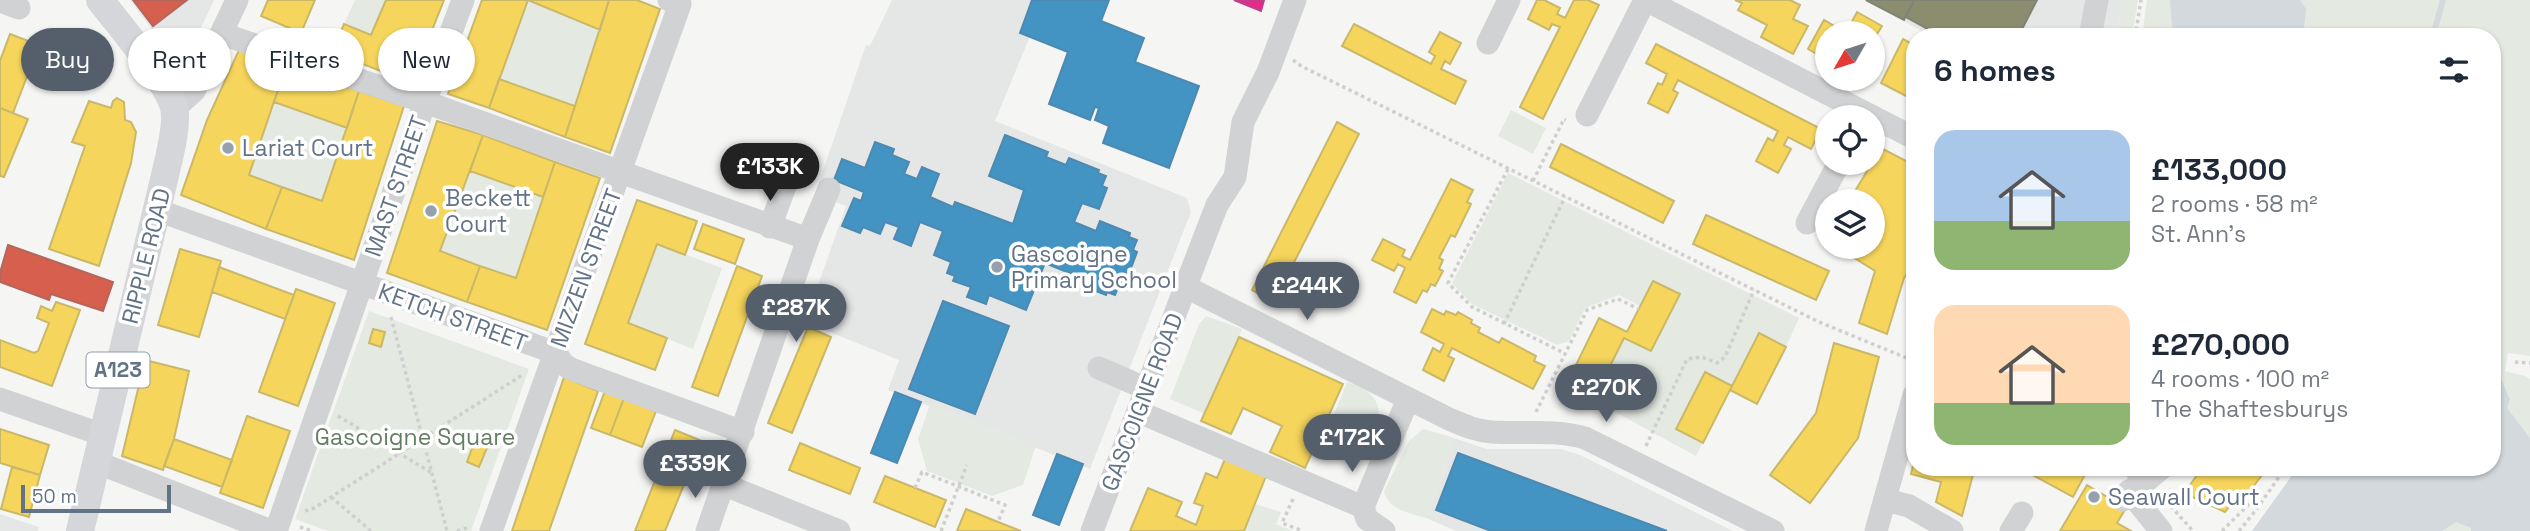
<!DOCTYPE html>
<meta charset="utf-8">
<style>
:root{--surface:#fff;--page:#f2f2f3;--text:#1f2937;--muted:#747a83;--accent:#555f6c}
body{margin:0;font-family:"Space Grotesk",sans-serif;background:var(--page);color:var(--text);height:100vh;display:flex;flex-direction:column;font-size:26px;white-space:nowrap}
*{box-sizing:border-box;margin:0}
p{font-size:23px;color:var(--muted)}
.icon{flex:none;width:38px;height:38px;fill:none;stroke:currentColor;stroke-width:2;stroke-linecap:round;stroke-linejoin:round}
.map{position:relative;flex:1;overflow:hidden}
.sheet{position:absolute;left:1906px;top:28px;width:595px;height:448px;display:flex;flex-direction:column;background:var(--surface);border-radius:28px;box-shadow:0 2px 5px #0004}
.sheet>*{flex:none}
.top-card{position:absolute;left:21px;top:28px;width:665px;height:63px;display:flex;gap:14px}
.needle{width:46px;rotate:231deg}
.controls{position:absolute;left:1815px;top:21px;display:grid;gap:14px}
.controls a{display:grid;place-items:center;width:70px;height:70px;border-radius:50%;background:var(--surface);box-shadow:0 2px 5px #0004;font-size:35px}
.scale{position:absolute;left:21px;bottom:18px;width:150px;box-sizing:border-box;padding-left:7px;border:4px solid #637387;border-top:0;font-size:19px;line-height:24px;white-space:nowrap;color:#637387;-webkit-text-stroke:5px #fff;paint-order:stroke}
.price{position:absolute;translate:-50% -60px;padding:0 16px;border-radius:24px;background:var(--accent);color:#fff;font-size:23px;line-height:46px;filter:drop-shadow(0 2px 4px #0008)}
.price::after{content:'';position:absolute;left:50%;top:42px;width:21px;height:16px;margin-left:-10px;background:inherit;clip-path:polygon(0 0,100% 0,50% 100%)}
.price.active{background:#222;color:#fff}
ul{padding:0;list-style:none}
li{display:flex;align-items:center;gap:21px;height:175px;padding:0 28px}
li span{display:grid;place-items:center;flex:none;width:196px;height:140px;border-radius:21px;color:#555}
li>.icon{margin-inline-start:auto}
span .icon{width:84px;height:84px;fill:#fffc;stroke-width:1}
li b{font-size:30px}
h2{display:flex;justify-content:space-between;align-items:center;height:84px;padding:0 28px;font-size:30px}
.chip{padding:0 24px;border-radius:32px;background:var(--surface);box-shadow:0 2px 5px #0004;font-size:24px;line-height:63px}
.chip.active{background:var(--accent);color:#fff}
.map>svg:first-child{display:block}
</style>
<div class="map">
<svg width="2530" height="531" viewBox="0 0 2530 531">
<rect width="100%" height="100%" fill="#f5f6f4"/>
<!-- built -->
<path fill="#e5e7e6" d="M130,0H214L184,65L174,60Z
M892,0H1045L995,121L1187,198L1191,212L1090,469L888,390L899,360L805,322L846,206L815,194L866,45L870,46Z
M1864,0H2122L2116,37H1933Z
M1445,435L1487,449H1561L1580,455L1733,531H1456L1426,518L1451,453L1452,443Z
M0,514L39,527L38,531H0Z"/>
<!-- green -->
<path fill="#e4e9e2" d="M355,0H386L371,35L344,24Z
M528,0L600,30L575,106L499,79Z
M2122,0H2138L2132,37H2116Z
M2147,0H2219L2238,37H2142Z
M2286,0H2530V356L2508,353L2505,371L2525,376L2530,379V531H2410L2492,467V37H2303Z
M274,102L347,128L322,201L249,175Z
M1511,110L1546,128L1533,154L1498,136Z
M470,171L543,197L516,278L440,251Z
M1508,173L1799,318L1786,347L1759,333L1696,456L1604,406L1598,390L1624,338L1652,351L1680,294L1653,281L1640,306L1619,295L1585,308L1569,341L1557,345L1472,304L1452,283Z
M657,244L722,268L693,349L628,323Z
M369,311L529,369L471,531H328L295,519Z
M1206,316L1242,329L1205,414L1170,399L1199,324Z
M1347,382C1388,395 1384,418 1365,450L1326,434Z
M930,404L1036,445L1023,485L992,496L927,471L918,439Z
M1423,429L1445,435L1452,443L1451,453L1426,518C1410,513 1388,510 1384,491L1409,441Z
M1255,504L1281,512L1276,524L1293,531H1244Z"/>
<!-- water -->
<path fill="#d3d9dd" d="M2170,0H2300L2306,9L2303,37H2173Z
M2492,360L2510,399L2507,408L2530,438V531H2471V528L2456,522L2442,531H2252L2298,467H2492Z"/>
<!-- homes -->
<path fill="#f6d55c" stroke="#cab869" stroke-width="2" d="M268,0H315L301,33L261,16Z
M386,0H444L411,83L332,52L344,24L371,35Z
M482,0H609L600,30L528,0L489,108L448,94Z
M609,0H637L660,9L610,153L565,137Z
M1537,0H1544L1560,8L1557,14L1565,18L1574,0H1588L1599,5L1543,119L1520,107L1560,27L1552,24L1549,30L1528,19Z
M1735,0H1790L1800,5L1793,19L1808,26L1793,54L1761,37L1767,25L1738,10L1742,3Z
M1857,12L1882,26L1872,42V33H1827V60L1808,49L1824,20L1846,33Z
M1354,24L1431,64L1435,56L1429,52L1440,32L1461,43L1450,64L1445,61L1441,69L1466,81L1455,104L1342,46Z
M10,34L39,45L13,113L0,108V61Z
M1903,39L1914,45V100L1881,83Z
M1656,44L1821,129L1811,149L1788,137L1784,145L1791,149L1778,173L1756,161L1768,138L1773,141L1778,131L1678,80L1673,90L1678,93L1668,113L1648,103L1658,83L1662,85L1667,74L1646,63Z
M239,50L286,66L249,175L282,187L266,229L181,195L207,120Z
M1872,54L1879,57L1872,70Z
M286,66L359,91L347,128L274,102Z
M499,79L575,106L565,137L489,108Z
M359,91L404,106L354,260L266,229L282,187L322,201Z
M117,98L124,102L125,120L131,122L136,132L131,163L99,266L49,249L85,146L72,142L89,101L111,108L113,101Z
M0,108L28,119L4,177L0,176Z
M437,121L483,135L440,251L480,266L467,302L387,273Z
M1337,122L1359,134L1274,302L1252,290Z
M483,135L555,162L543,197L470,171Z
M1561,144L1674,201L1663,223L1550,167Z
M1881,148L1914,165V264L1904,278L1887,334L1859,323L1875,271L1837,247H1872V201H1849Z
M555,162L600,178L547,330L467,302L480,266L516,278Z
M1451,179L1473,190L1467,202L1471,204L1455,237L1451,235L1439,258L1443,260L1439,269L1443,271L1435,286L1431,284L1427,292L1423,290L1416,303L1394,292L1405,268L1398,264L1394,271L1372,260L1383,239L1405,250L1402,256L1410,260Z
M637,200L697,221L685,255L657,244L628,323L667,338L655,370L585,344Z
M1706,215L1829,271L1816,300L1693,244Z
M703,224L744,239L735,264L694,249Z
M180,249L221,261L199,337L158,325Z
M737,266L762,276L718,396L692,387Z
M219,267L294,295L285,319L212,292Z
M1653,281L1680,294L1651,351L1624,338L1598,390L1571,375L1599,318L1627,332Z
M296,289L335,303L298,406L259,392Z
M56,302L80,310L52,386L0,367V340L34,353L38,351L49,323L37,318L41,306L52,311Z
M1432,309L1444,315L1446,311L1456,315L1458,312L1472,320L1471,323L1480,328L1478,332L1499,343L1502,338L1536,356L1534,361L1545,366L1533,389L1452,348L1448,356L1454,359L1444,381L1423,370L1433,348L1440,352L1444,344L1421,332Z
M808,327L831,337L792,433L768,423Z
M373,329L385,332L381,347L369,343Z
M1759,333L1786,347L1757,404L1730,390Z
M1239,337L1343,384L1305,468L1270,452L1282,426L1243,408L1231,434L1201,421Z
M1834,343L1879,357L1858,438L1810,503L1770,475L1816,413Z
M145,360L189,371L174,439L163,470L122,456Z
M1705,372L1732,386L1703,443L1676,429Z
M564,377L598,391L549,531H512Z
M605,391L624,398L610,435L591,428Z
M624,398L656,411L642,447L610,435Z
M247,416L290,431L263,508L220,493Z
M0,429L49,445L40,475L0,463Z
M675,430L702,441L665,531H635Z
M476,438L489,443L479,467L467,462Z
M174,439L232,460L222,487L164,466Z
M800,443L860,468L850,494L789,470Z
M1225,459L1266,476L1244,531H1130L1148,488L1182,502L1176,516L1196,525L1203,506L1194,503L1206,473L1217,478Z
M1914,461V467H1975L1962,516L1936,502L1941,482L1911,474Z
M12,467L40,475L29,517L1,509Z
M2018,467H2089L2073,497Z
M2203,467H2268L2244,499L2238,495L2225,512L2184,493Z
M885,476L946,500L935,527L874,502Z
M2087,485L2126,508L2117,523L2131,531H2060Z
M966,509L998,522L1021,531H957Z"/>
<!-- shops -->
<path fill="#d6604d" stroke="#b4665e" stroke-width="2" d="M133,0H187L153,26Z
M8,245L113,282L103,311L51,294L49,300L0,282V273Z"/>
<!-- schools -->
<path fill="#4393c3" stroke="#4d89b1" stroke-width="2" d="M1032,0H1109L1101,21L1144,38L1135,62L1199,86L1169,168L1103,143L1109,126L1095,120L1099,108L1095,107L1090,120L1049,104L1068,52L1020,33Z
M1005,135L1048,152L1046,157L1066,165L1069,158L1099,170L1098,173L1106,176L1102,186L1107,188L1099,209L1082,203L1074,222L1096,231L1100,221L1130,233L1129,237L1137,240L1133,250L1137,252L1124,287L1119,285L1115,295L1107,292L1106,295L1070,281L1072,274L1045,263L1026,310L989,295L986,304L967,297L971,287L953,281L955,276L947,273L951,262L934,255L943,231L920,222L911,246L894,239L899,227L885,222L880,234L863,227L860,233L842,226L854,198L861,201L864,192L834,180L842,159L865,168L875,142L894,149L892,155L909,162L904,174L917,179L922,167L939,174L930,197L953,207L955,202L1013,224L1024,190L989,176Z
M943,301L1009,326L975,414L909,389Z
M895,392L921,402L897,463L871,453Z
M1458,453L1667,531H1491L1436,510Z
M1057,454L1083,464L1059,525L1033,515Z"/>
<!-- health -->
<path fill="#e7298a" stroke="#bf3f89" stroke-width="2" d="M1234,0H1264L1261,11Z"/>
<!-- industry -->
<path fill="#8c8c6e" stroke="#808476" stroke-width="2" d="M1866,0H1914L1904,20Z
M1914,0H2037L2018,37H1942L1906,17Z"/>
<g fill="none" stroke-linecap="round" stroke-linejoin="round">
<!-- stream -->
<path stroke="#d3d9dd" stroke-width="6" d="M2434,32L2443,0"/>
<!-- path -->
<path stroke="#cfcfcf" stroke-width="3.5" stroke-dasharray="3.5 3.5" stroke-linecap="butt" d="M2135,37L2141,0
M1293,60L1301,66L1819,322L1914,361
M1508,169L1448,283L1472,307L1564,353
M1533,181L1564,119L1566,120
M391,317L447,531
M1504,324L1565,197
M2515,362L2530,363
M1536,412L1587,310L1618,299L1639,309
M338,416L432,473
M1646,446L1687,359L1702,357L1717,363L1725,357L1754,290
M915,488L922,472L1005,505L998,522
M331,497L371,531
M1293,499L1282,523L1303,531
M2166,501L2193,531
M305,511L314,508L524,374
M300,527L312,531
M457,531L470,527
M941,531L967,465
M2222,531L2250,503H2259
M2239,531L2256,510L2286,467"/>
<!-- minor -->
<path stroke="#d1d2d3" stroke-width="23" d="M1646,0L1914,138
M0,1L19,8
M222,34L425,102L808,239
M2090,37L2097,0
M1488,43L1509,0
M174,109L194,91L237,0
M1587,115L1645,0
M737,159L788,178L770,227
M157,210L556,353L563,364L571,369L743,432
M1807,223L1839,163
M1186,287L1449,419C1463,425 1476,431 1492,432C1523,434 1554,429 1585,438L1773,531
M1099,368L1147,389
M0,399L103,435
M1139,412L1363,507
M96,462L271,531
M2145,482L2163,467
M725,485L839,531
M2129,491L2161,531
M1886,500L1909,506L1952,531
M2123,500L2129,491L2145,482L2134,467
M276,531L425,102L463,0
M491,531L680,4L669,0
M707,531L808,239L829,189
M1092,531L1208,228L1217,205L1235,177L1243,122L1268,72L1295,0
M1384,531L1367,519L1363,507L1408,399
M1876,531L1914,395
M2011,531L2022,513"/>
<!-- major -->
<path stroke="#d4d6d9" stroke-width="28" d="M80,531L166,171C170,154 178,123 174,107C165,78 119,25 100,0"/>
</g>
<!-- markers -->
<g fill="#96a1ad" stroke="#fff" stroke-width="2.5">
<circle cx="228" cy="148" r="7"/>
<circle cx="431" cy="211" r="7"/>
<circle cx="997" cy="267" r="7"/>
<circle cx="2094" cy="497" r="7"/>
</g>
<g text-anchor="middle" stroke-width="7" stroke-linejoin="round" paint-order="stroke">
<!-- shield labels -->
<rect fill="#fff" stroke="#929dab" stroke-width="2" x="86.5" y="352.5" width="63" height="35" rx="5"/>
<g font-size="21" font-weight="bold" fill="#637387">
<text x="118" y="377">A123</text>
</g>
<!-- poi labels -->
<g font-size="23" fill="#637387" stroke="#fff" text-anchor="start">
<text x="242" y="156">Lariat Court</text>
<text x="445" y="206">Beckett<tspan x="445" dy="26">Court</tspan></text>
<text x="1011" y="262">Gascoigne<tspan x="1011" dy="26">Primary School</tspan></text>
<text x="2108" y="505">Seawall Court</text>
</g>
<!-- street labels -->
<g font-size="23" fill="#637387" stroke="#fff">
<text transform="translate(396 186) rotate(-71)" y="8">MAST STREET</text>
<text transform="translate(146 256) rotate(-76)" y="8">RIPPLE ROAD</text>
<text transform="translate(586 268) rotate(-70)" y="8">MIZZEN STREET</text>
<text transform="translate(453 317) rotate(20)" y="8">KETCH STREET</text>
<text transform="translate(1142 402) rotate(-69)" y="8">GASCOIGNE ROAD</text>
</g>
<!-- park labels -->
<g font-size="23" fill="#657d62" stroke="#fff">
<text x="415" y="445">Gascoigne Square</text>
</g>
</g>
</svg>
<div class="controls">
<a><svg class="needle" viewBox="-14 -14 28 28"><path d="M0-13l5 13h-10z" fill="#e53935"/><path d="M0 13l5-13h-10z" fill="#747a83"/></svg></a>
<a><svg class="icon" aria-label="locate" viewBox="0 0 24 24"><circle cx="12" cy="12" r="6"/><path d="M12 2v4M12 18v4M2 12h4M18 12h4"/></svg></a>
<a><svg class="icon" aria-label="layers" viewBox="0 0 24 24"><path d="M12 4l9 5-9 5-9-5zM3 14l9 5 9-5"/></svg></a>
</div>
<div class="scale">50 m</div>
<b class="price active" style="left:770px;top:203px">£133K</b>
<b class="price" style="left:1307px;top:322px">£244K</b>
<b class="price" style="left:796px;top:344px">£287K</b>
<b class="price" style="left:1606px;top:424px">£270K</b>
<b class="price" style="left:1352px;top:474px">£172K</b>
<b class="price" style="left:695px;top:500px">£339K</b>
<div class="top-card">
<a class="chip active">Buy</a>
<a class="chip">Rent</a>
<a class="chip">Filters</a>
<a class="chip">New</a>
</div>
<section class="sheet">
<h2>6 homes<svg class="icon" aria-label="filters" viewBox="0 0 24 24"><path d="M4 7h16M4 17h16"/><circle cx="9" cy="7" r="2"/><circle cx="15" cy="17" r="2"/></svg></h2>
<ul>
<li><span style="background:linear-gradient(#a9c7e8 65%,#8fb573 0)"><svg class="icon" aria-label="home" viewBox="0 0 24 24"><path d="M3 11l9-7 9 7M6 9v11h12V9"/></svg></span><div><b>£133,000</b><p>2 rooms · 58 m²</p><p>St. Ann's</p></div></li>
<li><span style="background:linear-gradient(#ffd9b3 70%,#8fb573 0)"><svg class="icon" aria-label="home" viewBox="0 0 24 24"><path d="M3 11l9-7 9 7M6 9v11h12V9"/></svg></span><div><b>£270,000</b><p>4 rooms · 100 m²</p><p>The Shaftesburys</p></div></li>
</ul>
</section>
</div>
